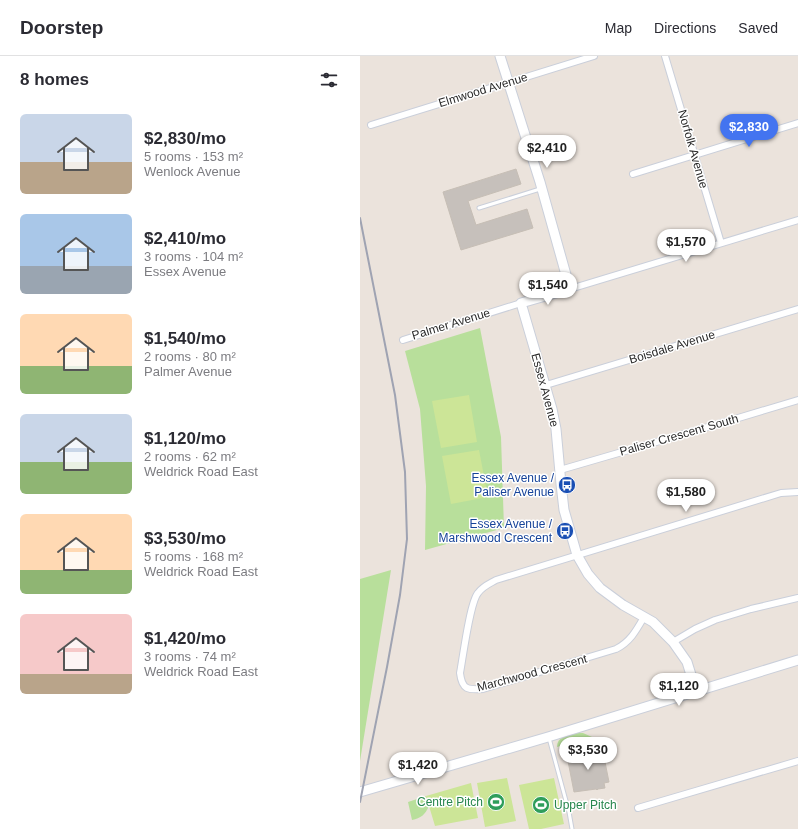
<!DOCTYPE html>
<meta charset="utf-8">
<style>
:root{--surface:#fff;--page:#f2f2f3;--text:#2b2b33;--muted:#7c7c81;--line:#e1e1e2;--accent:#4374f0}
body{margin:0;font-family:Arial,sans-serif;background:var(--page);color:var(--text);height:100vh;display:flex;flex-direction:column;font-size:15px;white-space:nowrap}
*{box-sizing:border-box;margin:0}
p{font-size:13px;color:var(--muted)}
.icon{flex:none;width:22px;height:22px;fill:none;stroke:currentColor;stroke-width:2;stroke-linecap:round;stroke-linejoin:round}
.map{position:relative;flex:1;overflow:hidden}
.sheet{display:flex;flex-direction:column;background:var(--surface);width:360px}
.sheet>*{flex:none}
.price{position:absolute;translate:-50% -34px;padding:0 9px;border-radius:14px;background:#fff;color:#222;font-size:13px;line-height:26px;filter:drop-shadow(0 1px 2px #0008)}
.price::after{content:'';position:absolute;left:50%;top:24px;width:12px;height:9px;margin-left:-6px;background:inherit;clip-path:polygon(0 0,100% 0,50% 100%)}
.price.current{background:var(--accent);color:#fff}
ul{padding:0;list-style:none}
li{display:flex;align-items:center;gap:12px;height:100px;padding:0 20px}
li span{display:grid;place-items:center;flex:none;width:112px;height:80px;border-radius:6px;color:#555}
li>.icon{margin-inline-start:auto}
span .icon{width:48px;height:48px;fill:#fffc;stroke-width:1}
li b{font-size:17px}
h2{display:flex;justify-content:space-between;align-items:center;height:48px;padding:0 20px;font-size:17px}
header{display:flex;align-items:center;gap:24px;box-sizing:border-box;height:56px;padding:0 20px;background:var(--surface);border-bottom:1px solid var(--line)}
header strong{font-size:19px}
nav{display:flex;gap:22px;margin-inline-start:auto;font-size:14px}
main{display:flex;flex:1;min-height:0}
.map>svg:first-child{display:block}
</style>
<header>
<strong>Doorstep</strong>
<nav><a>Map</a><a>Directions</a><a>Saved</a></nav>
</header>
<main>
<section class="sheet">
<h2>8 homes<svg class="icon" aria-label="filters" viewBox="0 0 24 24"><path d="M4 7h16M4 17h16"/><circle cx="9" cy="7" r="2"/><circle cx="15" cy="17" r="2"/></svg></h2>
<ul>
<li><span style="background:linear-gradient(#c9d6e8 60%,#b9a48a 0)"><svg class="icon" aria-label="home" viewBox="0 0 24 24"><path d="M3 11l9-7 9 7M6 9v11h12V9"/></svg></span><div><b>$2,830/mo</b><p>5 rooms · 153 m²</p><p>Wenlock Avenue</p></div></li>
<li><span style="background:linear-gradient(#a9c7e8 65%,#9aa5b1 0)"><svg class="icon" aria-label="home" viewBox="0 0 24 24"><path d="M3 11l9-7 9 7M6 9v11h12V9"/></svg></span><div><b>$2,410/mo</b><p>3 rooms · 104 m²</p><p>Essex Avenue</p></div></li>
<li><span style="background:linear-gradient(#ffd9b3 65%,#8fb573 0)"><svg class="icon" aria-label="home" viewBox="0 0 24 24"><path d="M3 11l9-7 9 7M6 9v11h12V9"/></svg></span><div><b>$1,540/mo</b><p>2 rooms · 80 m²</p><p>Palmer Avenue</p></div></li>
<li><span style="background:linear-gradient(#c9d6e8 60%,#8fb573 0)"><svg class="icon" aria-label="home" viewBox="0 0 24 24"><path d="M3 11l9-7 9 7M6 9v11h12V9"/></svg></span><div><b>$1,120/mo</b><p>2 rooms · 62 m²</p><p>Weldrick Road East</p></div></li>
<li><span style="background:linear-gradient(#ffd9b3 70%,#8fb573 0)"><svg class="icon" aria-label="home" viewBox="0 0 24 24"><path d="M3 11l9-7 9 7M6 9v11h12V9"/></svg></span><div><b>$3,530/mo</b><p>5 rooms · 168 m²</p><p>Weldrick Road East</p></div></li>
<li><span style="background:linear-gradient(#f6c9c9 75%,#b9a48a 0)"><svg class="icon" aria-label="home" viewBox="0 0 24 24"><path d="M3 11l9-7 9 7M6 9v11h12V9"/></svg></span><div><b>$1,420/mo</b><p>3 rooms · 74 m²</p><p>Weldrick Road East</p></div></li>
</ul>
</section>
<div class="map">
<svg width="438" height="773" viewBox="0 0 438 773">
<rect width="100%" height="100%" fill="#ebe3dc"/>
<!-- green -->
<path fill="#b8df9b" d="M120,272L141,381L144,472L65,494L66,430L60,353L45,295Z
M31,514L0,705V523Z
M214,677H223L232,681L197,691C197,681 206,680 214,677Z
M66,740L69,750C65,759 61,762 52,764L48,746Z"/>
<!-- pitch -->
<path fill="#cce597" d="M109,339L117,386L81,392L72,345Z
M119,394L128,441L91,448L82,400Z
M147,722L156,765L125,771L117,727Z
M194,722L204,768L181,773H169L159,729Z
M111,727L118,762L75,770L66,740Z"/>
<!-- building -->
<path fill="#c6c0bb" stroke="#c6beb5" d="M156,113L161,128L108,145L116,169L167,153L173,172L101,194L83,136Z
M230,695V697L243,696L249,726L244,727L245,732L238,733L237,734L236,733L214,736L207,700Z"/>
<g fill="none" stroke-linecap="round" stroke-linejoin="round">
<defs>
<path id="lane" d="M119,152L180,133
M189,682L209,756L212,773"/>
<path id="street" d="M305,0L361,187
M11,69L234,0
M273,118L438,67
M210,233L438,164
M43,284L161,247
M186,329L438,253
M200,414L365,366L438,344
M284,561C276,575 270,586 256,593L123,633C108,634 102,634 100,617C103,601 110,546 118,537C123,530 129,528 136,524L421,437L438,436
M313,586L335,573L355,564L391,553L438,542
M278,752L438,705"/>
<path id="secondary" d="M140,0L180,126L210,233L161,247L192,353L196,373L201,428L204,454L217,499L228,518L240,532L263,549L293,566L313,586L327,606L336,635
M0,736L188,681L438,604"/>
</defs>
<!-- lane casing -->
<use href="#lane" stroke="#cacfda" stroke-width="5"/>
<!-- street casing -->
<use href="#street" stroke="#cacfda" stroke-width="8"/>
<!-- secondary casing -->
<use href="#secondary" stroke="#cacfda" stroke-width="11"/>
<!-- lane -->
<use href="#lane" stroke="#fff" stroke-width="3"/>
<!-- street -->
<use href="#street" stroke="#fff" stroke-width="6"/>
<!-- secondary -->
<use href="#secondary" stroke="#fff" stroke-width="9"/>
<!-- rail -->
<path stroke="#9fa3b2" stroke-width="2" d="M0,162L35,339L45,416L47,483L40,539L27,611L0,746"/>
</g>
<!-- icons -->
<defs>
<symbol id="bus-disc" viewBox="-11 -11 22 22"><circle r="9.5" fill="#1a4fb4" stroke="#fff"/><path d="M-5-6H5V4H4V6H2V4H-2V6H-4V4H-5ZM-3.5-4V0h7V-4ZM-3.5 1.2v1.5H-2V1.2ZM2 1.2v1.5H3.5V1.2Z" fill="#fff"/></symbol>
<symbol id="stadium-disc" viewBox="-11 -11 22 22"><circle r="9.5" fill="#2e9e5b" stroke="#fff"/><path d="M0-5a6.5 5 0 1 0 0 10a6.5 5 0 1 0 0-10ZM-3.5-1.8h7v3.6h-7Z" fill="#fff"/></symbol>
</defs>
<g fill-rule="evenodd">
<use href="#bus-disc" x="197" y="419" width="20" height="20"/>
<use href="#bus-disc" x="195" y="465" width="20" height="20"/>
<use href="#stadium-disc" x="126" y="736" width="20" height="20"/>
<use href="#stadium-disc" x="171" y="739" width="20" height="20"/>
</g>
<g text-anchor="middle" stroke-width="3" stroke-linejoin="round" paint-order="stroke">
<!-- street labels -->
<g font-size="12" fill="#292929" stroke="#fff">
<text transform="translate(123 34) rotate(-17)" y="4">Elmwood Avenue</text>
<text transform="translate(333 93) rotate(74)" y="4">Norfolk Avenue</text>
<text transform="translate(91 268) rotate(-17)" y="4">Palmer Avenue</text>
<text transform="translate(312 291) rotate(-17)" y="4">Boisdale Avenue</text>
<text transform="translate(185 334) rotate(75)" y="4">Essex Avenue</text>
<text transform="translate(319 379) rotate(-16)" y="4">Paliser Crescent South</text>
<text transform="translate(172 617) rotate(-15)" y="4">Marchwood Crescent</text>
</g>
<!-- transit labels -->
<g font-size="12" fill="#164399" stroke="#fff" text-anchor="end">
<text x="194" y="426">Essex Avenue /<tspan x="194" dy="14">Paliser Avenue</tspan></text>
<text x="192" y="472">Essex Avenue /<tspan x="192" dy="14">Marshwood Crescent</tspan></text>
</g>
<!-- leisure labels -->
<g font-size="12" fill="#27864d" stroke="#fff" text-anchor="end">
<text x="123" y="750">Centre Pitch</text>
<text x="194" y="753" text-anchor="start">Upper Pitch</text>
</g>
</g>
</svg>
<b class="price current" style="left:389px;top:92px">$2,830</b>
<b class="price" style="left:187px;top:113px">$2,410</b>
<b class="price" style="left:326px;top:207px">$1,570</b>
<b class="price" style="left:188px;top:250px">$1,540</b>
<b class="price" style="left:326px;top:457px">$1,580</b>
<b class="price" style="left:319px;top:651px">$1,120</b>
<b class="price" style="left:228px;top:715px">$3,530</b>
<b class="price" style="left:58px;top:730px">$1,420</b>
</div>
</main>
